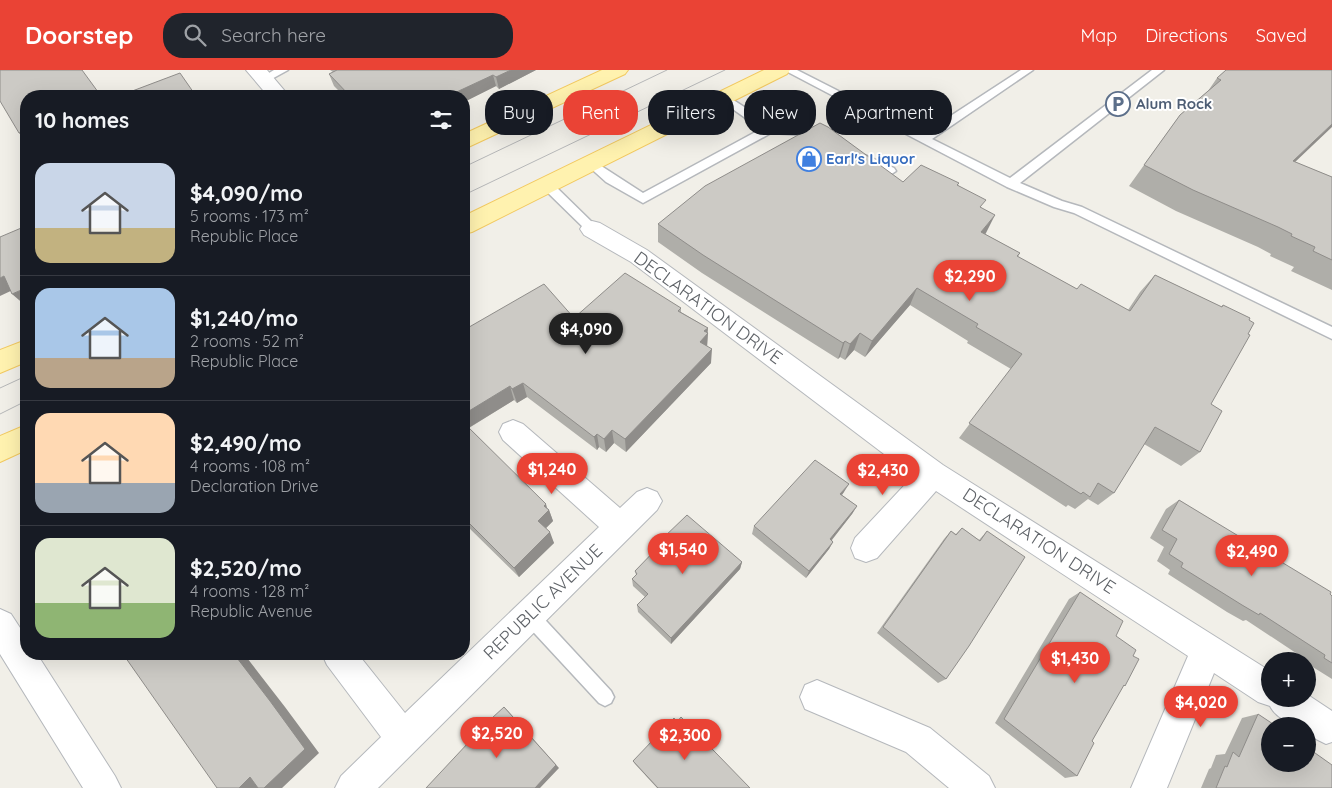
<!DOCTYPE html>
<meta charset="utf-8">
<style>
:root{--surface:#171b24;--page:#20242c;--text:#f1f3f6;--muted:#9ea1a6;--line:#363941;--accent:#ea4335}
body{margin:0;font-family:Quicksand,sans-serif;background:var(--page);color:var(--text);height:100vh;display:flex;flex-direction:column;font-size:19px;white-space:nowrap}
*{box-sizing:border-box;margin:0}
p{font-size:16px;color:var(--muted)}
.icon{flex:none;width:28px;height:28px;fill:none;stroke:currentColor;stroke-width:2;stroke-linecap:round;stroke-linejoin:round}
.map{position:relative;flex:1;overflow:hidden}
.panel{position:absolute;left:20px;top:20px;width:450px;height:570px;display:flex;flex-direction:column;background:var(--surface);border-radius:20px;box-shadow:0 5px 20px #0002}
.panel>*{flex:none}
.top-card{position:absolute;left:485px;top:20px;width:475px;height:45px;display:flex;gap:10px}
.tools{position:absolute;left:1261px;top:582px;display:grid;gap:10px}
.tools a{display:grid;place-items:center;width:55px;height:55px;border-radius:50%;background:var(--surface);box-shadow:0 5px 20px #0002;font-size:25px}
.price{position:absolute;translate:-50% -42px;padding:0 11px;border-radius:18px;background:var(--accent);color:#fff;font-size:16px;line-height:32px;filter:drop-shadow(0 1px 2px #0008)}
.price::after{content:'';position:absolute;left:50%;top:30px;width:15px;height:11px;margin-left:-8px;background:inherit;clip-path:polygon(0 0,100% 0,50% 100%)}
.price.on{background:#222;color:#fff}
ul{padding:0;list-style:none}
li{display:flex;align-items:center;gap:15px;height:125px;padding:0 15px}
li+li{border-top:1px solid var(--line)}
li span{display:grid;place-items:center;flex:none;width:140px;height:100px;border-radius:15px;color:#555}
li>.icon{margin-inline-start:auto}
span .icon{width:60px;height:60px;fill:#fffc;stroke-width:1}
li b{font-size:21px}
h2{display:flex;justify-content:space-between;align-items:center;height:60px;padding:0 15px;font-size:21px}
.pill{padding:0 18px;border-radius:20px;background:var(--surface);box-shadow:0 5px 20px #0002;font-size:18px;line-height:45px}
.pill.on{background:var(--accent);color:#fff}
header{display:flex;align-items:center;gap:30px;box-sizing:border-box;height:70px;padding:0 25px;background:var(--accent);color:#fff}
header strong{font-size:24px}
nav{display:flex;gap:28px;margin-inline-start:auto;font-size:18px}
.search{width:350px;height:45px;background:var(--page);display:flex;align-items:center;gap:12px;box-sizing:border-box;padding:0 18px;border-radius:20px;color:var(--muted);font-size:19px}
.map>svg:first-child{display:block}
</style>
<header>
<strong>Doorstep</strong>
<div class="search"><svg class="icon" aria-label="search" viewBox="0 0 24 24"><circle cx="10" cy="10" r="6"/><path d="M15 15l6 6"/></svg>Search here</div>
<nav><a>Map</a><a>Directions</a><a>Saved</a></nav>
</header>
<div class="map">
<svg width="1332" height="718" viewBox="0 0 1332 718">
<rect width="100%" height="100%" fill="#f1efe8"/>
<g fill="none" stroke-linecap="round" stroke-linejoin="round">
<defs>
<path id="service" d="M274,0H288L268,11H260L259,9Z
M784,0H797L923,64L1021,0H1033L932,69L1010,108L1152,0H1164L1020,113L1062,131L1082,137L1332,257V269L1074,143L1054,137L1007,117Z
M724,24L772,55L808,57L826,65L828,68L822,72L806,65L771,63L643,133L606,112L586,94L592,90L643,123L761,59L720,30L718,28L720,26Z
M865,85L894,98L896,101L890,105L861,92L859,89Z
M548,112L552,113L596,156L598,159L596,162H588L544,119L542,116Z
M530,537L536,540L611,621L614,627L611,633L605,636L599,633L524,552L521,546L524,540Z"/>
<path id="minor" d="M246,0H267L289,26H268Z
M592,151L600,153L647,180L943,395L1270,601V629H1308V625L1332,641V672L1326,674L1308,665V656C1295,656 1276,649 1270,636L1258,632L1214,603L1167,718H1131L1188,586L936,421L877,488L866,492L855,488L851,478L855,468L913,406L631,192L584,165L580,159L584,153Z
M513,350L523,354L620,438L637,422L647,418L657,422L662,431L657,440L378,718H335L341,706L381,667L327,595L322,584H358L405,643L599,457L503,370L499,362L503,354Z
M0,539L11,544L26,567V584H37L115,706L121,718H83L0,584Z
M817,610L930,658L989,706L995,718H949L906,682L805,639L800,627L805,615Z"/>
<path id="primary" d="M602,0H628L625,4L464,79V64Z
M764,0H790L787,4L472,162L464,164V146Z
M26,270V292L0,303V280Z
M26,355V380L0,392V366Z"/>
</defs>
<!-- service casing -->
<use href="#service" stroke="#b5b8bc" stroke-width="3"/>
<!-- minor casing -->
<use href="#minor" stroke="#b5b8bc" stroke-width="2"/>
<!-- primary casing -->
<use href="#primary" stroke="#f2c960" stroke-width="2"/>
<!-- service -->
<use href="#service" fill="#fff" fill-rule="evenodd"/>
<!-- minor -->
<use href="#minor" fill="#fff" fill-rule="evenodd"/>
<!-- primary -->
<use href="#primary" fill="#fff2af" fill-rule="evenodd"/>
<!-- tram -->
<path stroke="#b6b7b8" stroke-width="1" d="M464,97L667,0
M464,125L725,0
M0,318L26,306
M0,344L26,331"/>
</g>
<!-- wall -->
<path fill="#afaea9" d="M330,0H536L499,19L496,16L464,32V26H344L334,16L329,4L333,2Z
M1226,0L1295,92L1332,107V220L1291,201L1294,197L1270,186L1271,184L1258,177L1176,141L1129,116L1180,45L1208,21L1217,8Z
M903,112L959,113L958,115L982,138L986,163L985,164L1020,183L1018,187L1077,219L1128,240L1140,222L1155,205L1221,237L1223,235L1211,334L1200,382L1181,396L1144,374L1114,423L1098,435L1088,429L1075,439L1068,435L1066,437L959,368L1011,299L967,273L968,271L910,235L865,287L854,280L845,290L840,287L838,289L702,203L658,172V154Z
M681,238V242L708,258L707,275L711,293L626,382L614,373L606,382L599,377L597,380L527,327L517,333L514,330L469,358L549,440L553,451L546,458L554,473L519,507L464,453V260L574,248Z
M844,422L842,425L857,436L852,444L832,470L833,472L829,479L806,508L752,464L754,456Z
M1179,430L1332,526V609L1308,594V591L1246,550L1243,551L1227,542L1168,504L1170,500L1157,491L1164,477L1150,468L1166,439Z
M962,458L979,470L987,461L946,609L938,613L877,563L944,469L951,461L956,464Z
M661,470L742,492L740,499L671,574L638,542L637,535L645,527L633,516L632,509L636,505L635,501L661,475Z
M1080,522L1116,566L1125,616H1123L1092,671L1077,706L1065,708L995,653L1069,529Z
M1258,644L1332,718H1201L1209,699L1211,698L1216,685L1225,684L1242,648Z
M633,691L750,718H657L635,694Z"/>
<!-- shaded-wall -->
<path fill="#8f8d8a" d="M511,0H536L499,19L496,7Z
M493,5L496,16L464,32V26H448Z
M432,22L434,26H423Z
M1332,54V57L1274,112L1293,91Z
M26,60V71L19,63Z
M995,145L986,163L972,180L981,162Z
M4,206L17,218L0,226V208Z
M26,218V236L12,224Z
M917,218L910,235L865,287L872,271Z
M708,258L707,264L708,263L707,278L700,272L704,261Z
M860,263L854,280L845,290L850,274Z
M845,271L840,287L838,289L843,273Z
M712,279L711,293L626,382L625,369Z
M523,313L527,327L517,333L512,319Z
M510,316L514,330L465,360L464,358V344Z
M612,360L614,373L606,382L604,369Z
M597,364L599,377L597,380L594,367Z
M849,414L844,422L836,432L840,424Z
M546,434L548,441L549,440L553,451L542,462L538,451L544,436Z
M857,436L852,444L826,477L830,469Z
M550,462L554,473L519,507L514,498Z
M833,472L829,479L806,508L809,501Z
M742,492L740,499L671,574V568Z
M234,584H244L285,637L319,683L282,718H264Z
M504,637L508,641L559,698L540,718H535Z
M250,707L266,710L258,718H239Z"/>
<!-- building -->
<path fill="#cccac5" stroke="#8f8d8a" d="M0,0H82L101,26H26V60L19,63L0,31Z
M337,0H511L496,7L493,5L448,26H437L432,22L423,26H350L329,4Z
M1226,0H1332V54L1293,91L1332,107V190L1313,181L1315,177L1291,166L1292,164L1278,157L1193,120L1144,95L1180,45L1221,10L1217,8Z
M180,3L196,26H119Z
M820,53L828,57L903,112L921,95L959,113L957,115L986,130L980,137L995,145L981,162L1020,183L1017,186L1077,219L1081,214L1130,241L1155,205L1222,237L1223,235L1250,248L1249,250L1254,253L1248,264L1250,265L1211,334L1222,341L1200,382L1155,357L1114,423L1098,413L1090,427L1083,422L1081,424L969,353L1022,284L976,257L978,254L917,218L872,271L860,263L850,274L845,271L843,273L703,185L658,154L705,116Z
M26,156V218L12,224L4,206L0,208V167Z
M625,203L681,238L678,241L708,258L704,261L708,263L700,272L712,279L625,369L612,360L604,369L597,364L594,367L523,313L512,319L510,316L464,344V260L544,214L574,248Z
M464,353L546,434L544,436L549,440L538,451L550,462L514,498L464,448Z
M815,390L849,414L840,424L857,436L830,469L833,472L809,501L754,456Z
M1179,430L1331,522L1330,524L1332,526V593L1324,588L1325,585L1260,543L1259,545L1242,535L1181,497L1183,493L1169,484L1177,469L1162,460Z
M687,445L742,492L671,568L637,535L648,524L632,509L637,504L635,501L663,472L661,470Z
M962,458L980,471L987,461L1025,487L969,576L946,609L883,557L951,461L956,465Z
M1080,522L1123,551L1116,566L1136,580L1133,586L1139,589L1125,616L1124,615L1092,671L1094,673L1077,706L1004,649Z
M123,584H234L270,631L305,679L264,718H258L250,707L239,718H217Z
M504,637L556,695L535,718H426L469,672L468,670Z
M1258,644L1276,656H1270V694H1308V678L1332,695V718H1216L1225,696L1227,697L1233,682L1239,687Z
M681,647L750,718H658L633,691L674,648L677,652Z"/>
<!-- icons -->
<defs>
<symbol id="parking-ring" viewBox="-11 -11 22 22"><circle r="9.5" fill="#fff" stroke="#5c6f8a" stroke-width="1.5"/><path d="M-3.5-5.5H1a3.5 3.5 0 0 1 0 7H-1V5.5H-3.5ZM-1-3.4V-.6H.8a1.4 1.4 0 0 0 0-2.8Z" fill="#5c6f8a"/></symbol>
<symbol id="shop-ring" viewBox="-11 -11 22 22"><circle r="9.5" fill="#fff" stroke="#3f7fe0" stroke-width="1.5"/><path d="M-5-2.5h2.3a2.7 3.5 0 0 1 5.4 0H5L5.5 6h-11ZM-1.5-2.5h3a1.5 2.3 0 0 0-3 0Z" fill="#3f7fe0"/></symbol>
</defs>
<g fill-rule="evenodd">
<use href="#parking-ring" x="1104" y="20" width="28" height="28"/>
<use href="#shop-ring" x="795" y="75" width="28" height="28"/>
</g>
<g text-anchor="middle" stroke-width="4" stroke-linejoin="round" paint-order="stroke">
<!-- far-service labels -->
<g font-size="15" font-weight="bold" fill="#4e5e75" stroke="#fff" text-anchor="start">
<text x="1136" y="39">Alum Rock</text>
</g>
<!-- far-shop labels -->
<g font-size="15" font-weight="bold" fill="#366cbe" stroke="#fff" text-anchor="start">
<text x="826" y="94">Earl's Liquor</text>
</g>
<!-- street labels -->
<g font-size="18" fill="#5f6368" stroke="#fff">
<text transform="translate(708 238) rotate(36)" y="6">DECLARATION DRIVE</text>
<text transform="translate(1039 471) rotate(33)" y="6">DECLARATION DRIVE</text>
<text transform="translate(543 532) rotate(-44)" y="6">REPUBLIC AVENUE</text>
</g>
</g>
</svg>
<div class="tools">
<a>+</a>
<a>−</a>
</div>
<b class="price" style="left:970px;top:232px">$2,290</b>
<b class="price on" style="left:586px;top:285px">$4,090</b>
<b class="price" style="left:552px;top:425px">$1,240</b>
<b class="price" style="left:883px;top:426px">$2,430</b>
<b class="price" style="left:683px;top:505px">$1,540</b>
<b class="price" style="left:1252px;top:507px">$2,490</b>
<b class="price" style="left:1075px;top:614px">$1,430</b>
<b class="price" style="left:1201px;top:658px">$4,020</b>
<b class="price" style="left:497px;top:689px">$2,520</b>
<b class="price" style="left:685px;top:691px">$2,300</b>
<div class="top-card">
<a class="pill">Buy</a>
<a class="pill on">Rent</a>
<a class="pill">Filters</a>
<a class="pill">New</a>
<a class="pill">Apartment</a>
</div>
<section class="panel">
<h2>10 homes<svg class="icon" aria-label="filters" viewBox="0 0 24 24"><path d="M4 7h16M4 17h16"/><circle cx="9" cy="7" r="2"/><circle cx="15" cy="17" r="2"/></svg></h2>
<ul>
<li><span style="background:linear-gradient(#c9d6e8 65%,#c2b280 0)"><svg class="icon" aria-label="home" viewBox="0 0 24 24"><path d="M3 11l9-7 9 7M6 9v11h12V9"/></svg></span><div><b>$4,090/mo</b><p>5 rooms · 173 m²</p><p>Republic Place</p></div></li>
<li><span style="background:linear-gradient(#a9c7e8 70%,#b9a48a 0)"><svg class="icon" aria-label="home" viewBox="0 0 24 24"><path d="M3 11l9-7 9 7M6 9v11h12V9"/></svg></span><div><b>$1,240/mo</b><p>2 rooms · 52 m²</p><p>Republic Place</p></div></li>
<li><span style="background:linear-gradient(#ffd9b3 70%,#9aa5b1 0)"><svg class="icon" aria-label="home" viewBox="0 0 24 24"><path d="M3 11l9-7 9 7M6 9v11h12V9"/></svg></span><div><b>$2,490/mo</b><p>4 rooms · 108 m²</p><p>Declaration Drive</p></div></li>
<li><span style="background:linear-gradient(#dfe7d0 65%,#8fb573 0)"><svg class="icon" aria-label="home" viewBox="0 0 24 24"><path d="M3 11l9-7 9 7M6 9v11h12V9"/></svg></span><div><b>$2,520/mo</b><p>4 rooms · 128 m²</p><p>Republic Avenue</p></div></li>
</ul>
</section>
</div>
